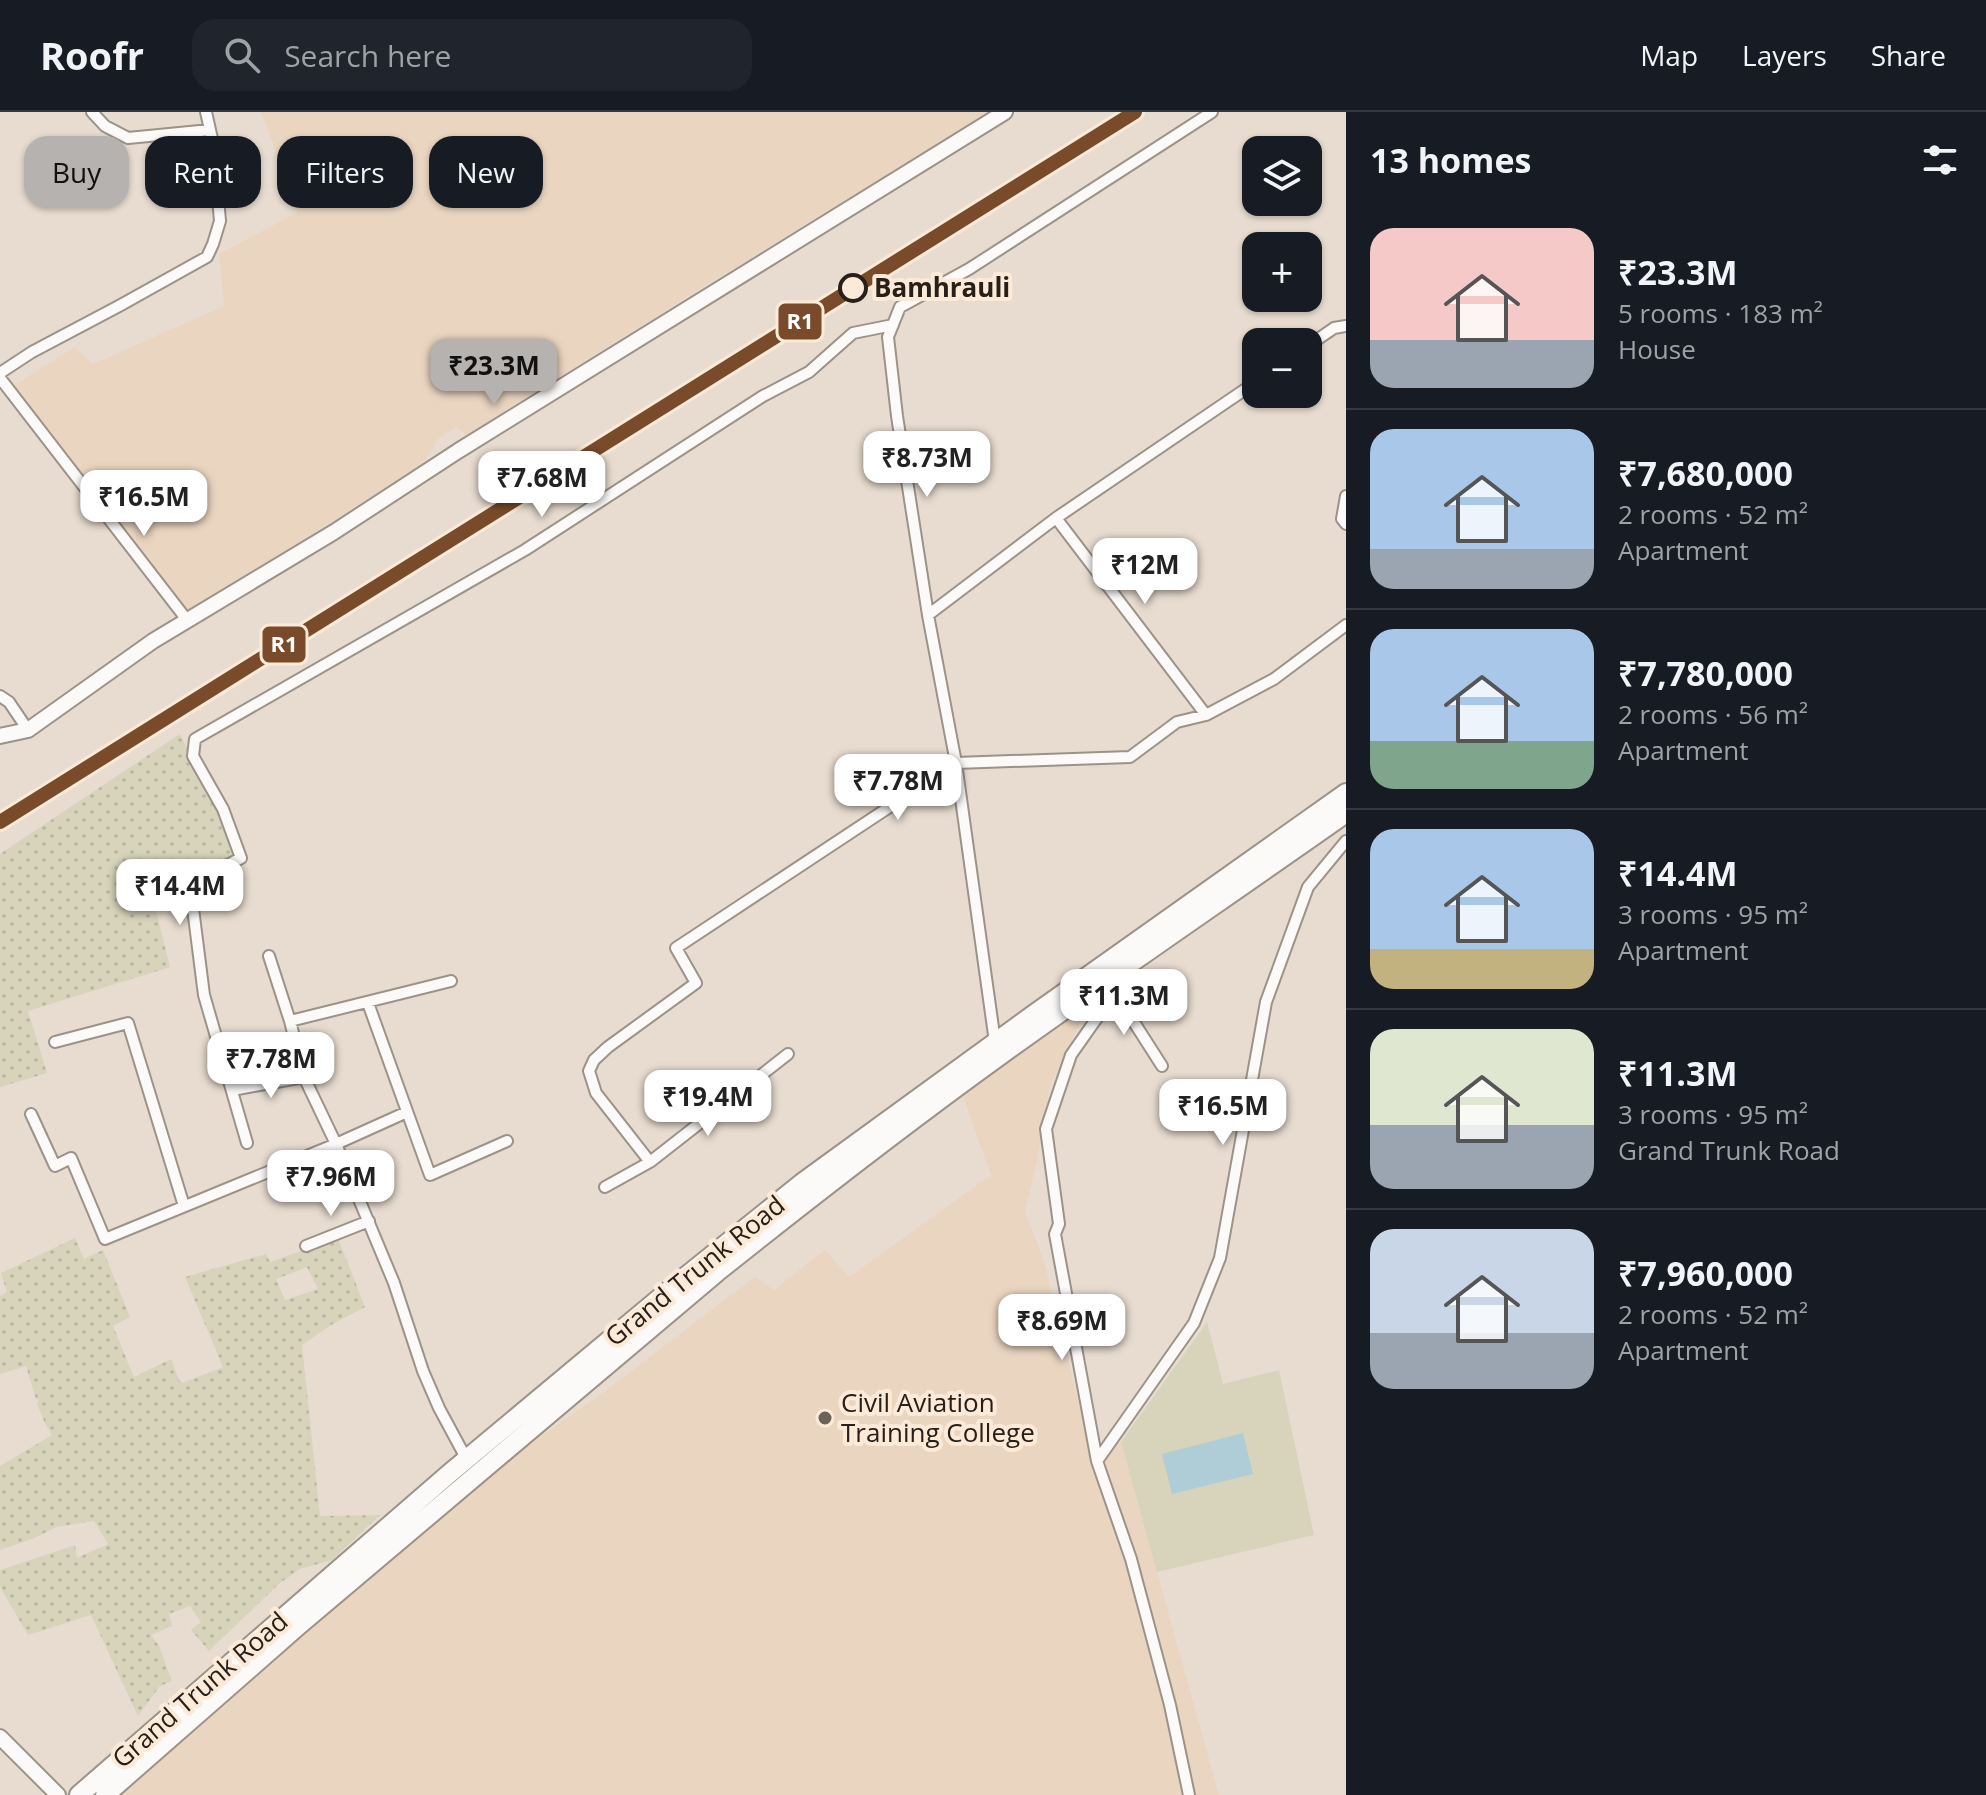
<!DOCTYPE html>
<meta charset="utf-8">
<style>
:root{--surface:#171b24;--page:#20242c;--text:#f1f3f6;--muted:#9ea1a6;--line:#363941;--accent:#b5b2af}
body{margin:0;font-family:"Open Sans",sans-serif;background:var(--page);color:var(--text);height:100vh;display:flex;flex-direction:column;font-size:30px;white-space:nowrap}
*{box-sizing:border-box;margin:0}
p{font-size:26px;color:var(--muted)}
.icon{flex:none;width:44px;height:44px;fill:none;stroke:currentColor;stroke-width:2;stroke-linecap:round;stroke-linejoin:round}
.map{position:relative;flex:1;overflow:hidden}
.side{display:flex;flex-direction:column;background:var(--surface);width:640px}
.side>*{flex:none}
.hud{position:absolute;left:24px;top:24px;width:760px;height:72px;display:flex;gap:16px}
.fabs{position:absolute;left:1242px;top:24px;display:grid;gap:16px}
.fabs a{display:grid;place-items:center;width:80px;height:80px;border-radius:16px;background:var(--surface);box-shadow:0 2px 6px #0004;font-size:40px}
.price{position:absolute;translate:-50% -68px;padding:0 18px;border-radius:16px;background:#fff;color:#222;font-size:26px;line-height:52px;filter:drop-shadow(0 2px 4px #0008)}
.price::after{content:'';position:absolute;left:50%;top:48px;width:24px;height:18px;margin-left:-12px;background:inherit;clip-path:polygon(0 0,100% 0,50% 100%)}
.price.active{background:var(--accent);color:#111}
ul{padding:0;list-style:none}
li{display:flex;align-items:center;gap:24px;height:200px;padding:0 24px}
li+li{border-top:2px solid var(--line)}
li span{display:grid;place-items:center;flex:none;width:224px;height:160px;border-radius:24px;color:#555}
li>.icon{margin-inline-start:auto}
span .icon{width:96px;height:96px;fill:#fffc;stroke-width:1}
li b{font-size:34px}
h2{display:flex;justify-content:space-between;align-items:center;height:96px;padding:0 24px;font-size:34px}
.pill{padding:0 28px;border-radius:24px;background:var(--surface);box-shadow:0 2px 6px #0004;font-size:28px;line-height:72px}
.pill.active{background:var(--accent);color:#111}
header{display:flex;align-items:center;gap:48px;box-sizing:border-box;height:112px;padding:0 40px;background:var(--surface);border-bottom:2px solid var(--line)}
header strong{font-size:38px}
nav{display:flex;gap:44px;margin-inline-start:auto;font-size:28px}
.search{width:560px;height:72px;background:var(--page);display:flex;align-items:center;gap:20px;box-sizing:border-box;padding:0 28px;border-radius:24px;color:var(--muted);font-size:30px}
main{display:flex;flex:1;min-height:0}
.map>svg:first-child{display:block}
</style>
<header>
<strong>Roofr</strong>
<div class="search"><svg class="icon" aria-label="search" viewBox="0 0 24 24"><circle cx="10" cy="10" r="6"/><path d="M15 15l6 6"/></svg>Search here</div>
<nav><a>Map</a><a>Layers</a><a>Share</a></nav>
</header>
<main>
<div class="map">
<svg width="1346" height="1683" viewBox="0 0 1346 1683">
<defs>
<pattern id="grass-dots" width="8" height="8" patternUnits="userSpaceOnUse" patternTransform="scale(2)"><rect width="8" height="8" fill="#d7d4bb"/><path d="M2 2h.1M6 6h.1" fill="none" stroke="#b9b6a0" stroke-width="1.8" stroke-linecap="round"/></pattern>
</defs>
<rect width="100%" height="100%" fill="#e8dcd0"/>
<!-- built -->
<path fill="#ead5c0" d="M261,0H990L706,173L467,323L456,315L438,327L433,337L422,352L188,501L8,277L75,235L93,252L224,194L219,142L298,100Z
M1093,885L1050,973L1037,1048L1025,1100L1044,1149L1090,1338L1121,1330L1219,1683H118L509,1347L601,1282L755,1165L774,1178L825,1138L849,1165L991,1063L963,985Z"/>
<!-- grass -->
<path fill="url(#grass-dots)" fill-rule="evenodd" d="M180,622L239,742L150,774L170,855L28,899L47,961L0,975V742Z
M75,1126L84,1147L103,1138L130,1205L113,1214L134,1265L171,1247L179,1268L182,1271L223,1255L185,1165L266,1142L270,1150L338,1126L365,1195L331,1213L302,1233L320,1404L380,1403L332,1448L300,1457L280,1471L209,1539L191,1518L201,1510L190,1494L169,1502L172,1514L151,1523L159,1534L172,1569L160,1574L138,1604L91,1503L28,1523L0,1475V1458L75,1433L77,1446L108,1432L94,1409L56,1415L35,1426L0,1438V1354L52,1323L45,1311L37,1292L39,1287H36L26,1254L0,1262V1184L7,1180L1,1161ZM307,1155L318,1177L285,1188L276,1167Z"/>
<!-- pitch -->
<path fill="#d7d4bb" d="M1207,1210L1223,1272L1279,1258L1314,1423L1157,1460L1121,1330Z"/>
<!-- water -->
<path fill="#afcdd6" d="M1243,1321L1253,1362L1172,1382L1162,1342Z"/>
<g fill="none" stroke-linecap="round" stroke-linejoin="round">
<defs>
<path id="street" d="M92,0L105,14L128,26L210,18
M1308,234L1334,216L1346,214
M0,261L32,240L119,194L207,145L213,132L220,109L213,31L206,0
M0,266L187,508
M1346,384L1342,407L1346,412
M1056,406L1206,603
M928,503L1056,406L1256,270
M0,584L9,590L28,618
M269,844L290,909L304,965L336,1032L394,1171L423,1259L439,1296L467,1348
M1130,859L1071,943L1046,1017L1059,1112L1055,1122L1097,1349L1131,1447L1170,1593L1189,1683
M1114,879L1162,954
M368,891L430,1063L507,1029
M290,909L451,869
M55,930L128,911L184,1094
M995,930L956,651L928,503L897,304L888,225L900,195L969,157L1212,0
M232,978L304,965
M31,1002L55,1054L71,1046L105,1127L336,1032L407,1000
M247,1031L204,883L190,773L241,746L223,697L193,644L195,627L525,438L763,284L809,260L853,221L893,213
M650,1050L596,981L589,959L594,948L608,935L696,871L676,836L956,651L1130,645L1177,610L1206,603L1274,567L1346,513
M605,1075L650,1050L788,942
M306,1134L369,1109
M1097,1349L1194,1211L1220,1146L1266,890L1308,775L1346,729"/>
<path id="secondary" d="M0,624L28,618L153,529L334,420L458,339L1005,0
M0,1625L58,1683"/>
<path id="highway" d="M79,1683L450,1361L684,1166L802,1071L1033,903L1346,681
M105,1683L299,1513L717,1160C811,1085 905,1012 1002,942C1116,860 1231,782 1346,701"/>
</defs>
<!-- street casing -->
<use href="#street" stroke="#9b9288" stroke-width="14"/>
<!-- secondary casing -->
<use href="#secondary" stroke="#9b9288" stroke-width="18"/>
<!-- highway casing -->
<use href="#highway" stroke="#9b9288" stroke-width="22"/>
<!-- street -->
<use href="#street" stroke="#fcfaf8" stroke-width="10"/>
<!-- secondary -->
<use href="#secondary" stroke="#fcfaf8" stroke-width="14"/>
<!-- highway -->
<use href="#highway" stroke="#fcfaf8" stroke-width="18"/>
<defs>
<path id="rail-1" d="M0,710L1135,0"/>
</defs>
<!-- rail-1 casing -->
<use href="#rail-1" stroke="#fcead8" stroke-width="20"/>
<!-- rail-1 -->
<use href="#rail-1" stroke="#7a4b2a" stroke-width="14"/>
</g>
<!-- markers -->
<circle fill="#fcead8" stroke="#282018" stroke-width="4" cx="853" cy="176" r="13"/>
<circle fill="#6b6258" stroke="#fcead8" stroke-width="3" cx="825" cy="1306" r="8"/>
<g text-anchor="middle" stroke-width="8" stroke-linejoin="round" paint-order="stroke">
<!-- stop labels -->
<g font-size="26" font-weight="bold" fill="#282018" stroke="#fcead8" text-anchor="start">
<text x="874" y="185">Bamhrauli</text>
</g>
<!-- street labels -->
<g font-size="26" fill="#282018" stroke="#fcead8">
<text transform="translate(695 1159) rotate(-39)" y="9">Grand Trunk Road</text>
<text transform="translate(200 1578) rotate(-41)" y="9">Grand Trunk Road</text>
</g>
<!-- poi labels -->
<g font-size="26" fill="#282018" stroke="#fcead8" text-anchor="start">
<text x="841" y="1300">Civil Aviation<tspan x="841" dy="30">Training College</tspan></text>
</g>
</g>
<g stroke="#fcead8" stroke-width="3">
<rect x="777" y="190" width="46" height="39" rx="8" fill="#7a4b2a"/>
<rect x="261" y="513" width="46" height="39" rx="8" fill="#7a4b2a"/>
</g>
<g font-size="22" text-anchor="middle" font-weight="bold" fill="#fff">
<text x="800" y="217">R1</text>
<text x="284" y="540">R1</text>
</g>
</svg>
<div class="fabs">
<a><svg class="icon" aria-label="layers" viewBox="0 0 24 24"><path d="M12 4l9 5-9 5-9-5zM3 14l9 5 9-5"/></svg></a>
<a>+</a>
<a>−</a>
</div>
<b class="price active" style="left:494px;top:295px">₹23.3M</b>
<b class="price" style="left:927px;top:387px">₹8.73M</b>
<b class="price" style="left:542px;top:407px">₹7.68M</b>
<b class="price" style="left:144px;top:426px">₹16.5M</b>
<b class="price" style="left:1145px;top:494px">₹12M</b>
<b class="price" style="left:898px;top:710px">₹7.78M</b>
<b class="price" style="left:180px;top:815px">₹14.4M</b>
<b class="price" style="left:1124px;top:925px">₹11.3M</b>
<b class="price" style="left:271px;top:988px">₹7.78M</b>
<b class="price" style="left:708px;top:1026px">₹19.4M</b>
<b class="price" style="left:1223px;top:1035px">₹16.5M</b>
<b class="price" style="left:331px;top:1106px">₹7.96M</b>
<b class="price" style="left:1062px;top:1250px">₹8.69M</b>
<div class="hud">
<a class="pill active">Buy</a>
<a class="pill">Rent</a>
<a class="pill">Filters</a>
<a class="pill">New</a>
</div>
</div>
<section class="side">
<h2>13 homes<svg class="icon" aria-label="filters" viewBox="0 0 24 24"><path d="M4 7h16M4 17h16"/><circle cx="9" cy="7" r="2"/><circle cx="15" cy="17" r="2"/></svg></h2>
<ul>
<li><span style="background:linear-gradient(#f6c9c9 70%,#9aa5b1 0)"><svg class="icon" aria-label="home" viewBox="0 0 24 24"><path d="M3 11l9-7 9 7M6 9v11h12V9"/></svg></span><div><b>₹23.3M</b><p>5 rooms · 183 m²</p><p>House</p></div></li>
<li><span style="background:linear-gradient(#a9c7e8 75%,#9aa5b1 0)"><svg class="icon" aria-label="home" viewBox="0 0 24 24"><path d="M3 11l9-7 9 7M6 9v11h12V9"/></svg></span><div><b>₹7,680,000</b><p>2 rooms · 52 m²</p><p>Apartment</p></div></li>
<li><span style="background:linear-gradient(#a9c7e8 70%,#7fa58c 0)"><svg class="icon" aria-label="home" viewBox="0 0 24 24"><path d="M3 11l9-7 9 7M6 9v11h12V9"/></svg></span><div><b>₹7,780,000</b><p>2 rooms · 56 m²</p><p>Apartment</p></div></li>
<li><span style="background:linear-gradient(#a9c7e8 75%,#c2b280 0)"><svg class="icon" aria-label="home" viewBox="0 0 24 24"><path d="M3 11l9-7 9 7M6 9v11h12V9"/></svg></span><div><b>₹14.4M</b><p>3 rooms · 95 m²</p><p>Apartment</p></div></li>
<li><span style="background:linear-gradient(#dfe7d0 60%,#9aa5b1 0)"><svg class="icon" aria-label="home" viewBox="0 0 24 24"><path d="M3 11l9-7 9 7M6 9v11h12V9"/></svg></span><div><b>₹11.3M</b><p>3 rooms · 95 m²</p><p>Grand Trunk Road</p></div></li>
<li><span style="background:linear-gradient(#c9d6e8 65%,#9aa5b1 0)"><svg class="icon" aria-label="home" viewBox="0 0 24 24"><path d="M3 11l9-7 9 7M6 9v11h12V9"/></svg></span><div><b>₹7,960,000</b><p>2 rooms · 52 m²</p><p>Apartment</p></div></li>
</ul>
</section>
</main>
